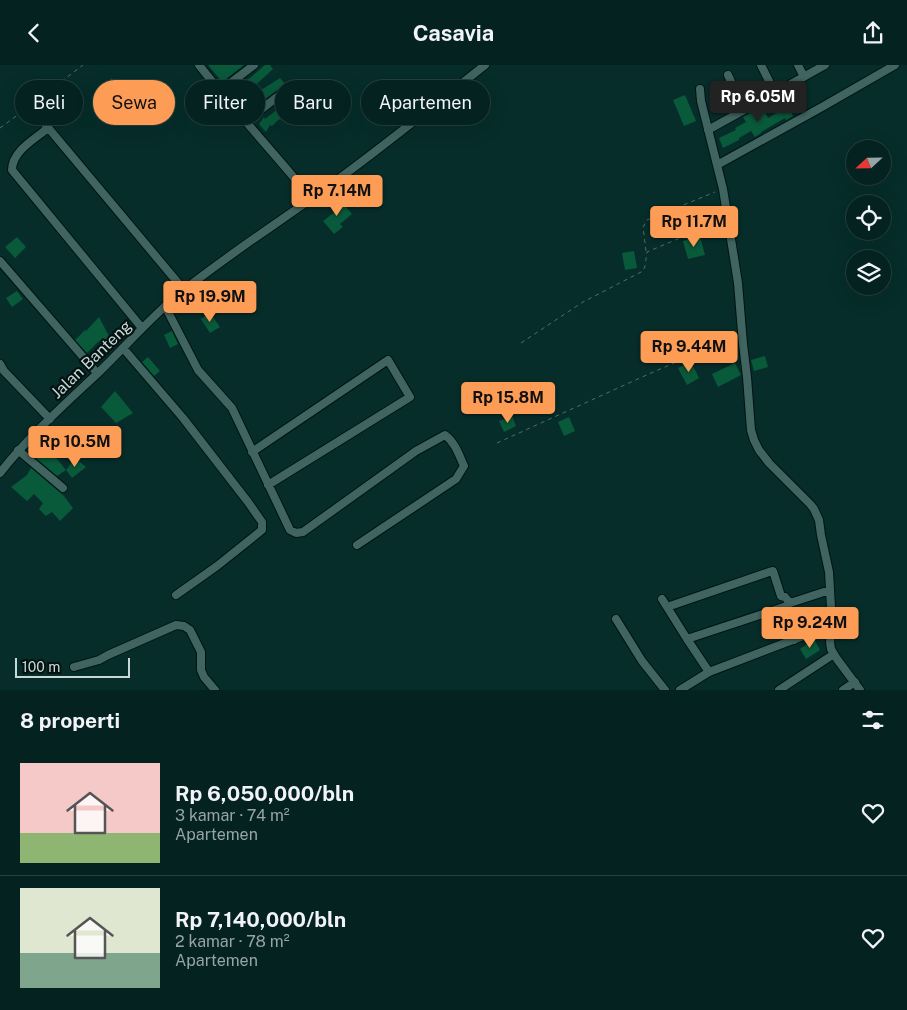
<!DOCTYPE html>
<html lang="id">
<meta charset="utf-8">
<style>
:root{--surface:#042220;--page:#0d2a29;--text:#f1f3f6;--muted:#97a4a5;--line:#253f3e;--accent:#fd9d55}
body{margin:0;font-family:"Public Sans",sans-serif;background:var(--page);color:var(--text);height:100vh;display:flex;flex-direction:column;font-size:19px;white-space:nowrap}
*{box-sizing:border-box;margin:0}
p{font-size:16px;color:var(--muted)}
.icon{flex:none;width:28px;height:28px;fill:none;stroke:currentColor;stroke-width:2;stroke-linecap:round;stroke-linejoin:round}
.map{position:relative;height:625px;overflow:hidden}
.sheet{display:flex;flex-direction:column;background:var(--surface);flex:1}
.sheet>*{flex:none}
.top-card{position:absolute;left:15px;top:15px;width:500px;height:45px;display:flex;gap:10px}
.needle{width:32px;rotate:248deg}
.buttons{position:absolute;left:846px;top:75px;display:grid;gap:10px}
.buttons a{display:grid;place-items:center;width:45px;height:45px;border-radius:50%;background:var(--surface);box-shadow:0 5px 20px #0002,0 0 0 1px var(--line);font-size:25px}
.scale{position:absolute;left:15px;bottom:12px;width:115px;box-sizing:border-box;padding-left:5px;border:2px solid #c6d9d6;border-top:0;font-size:14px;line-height:18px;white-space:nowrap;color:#c6d9d6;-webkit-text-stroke:4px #041211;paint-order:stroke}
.price{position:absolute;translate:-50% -42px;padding:0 11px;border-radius:5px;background:var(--accent);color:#111;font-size:16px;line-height:32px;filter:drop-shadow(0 1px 2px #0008)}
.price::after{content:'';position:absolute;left:50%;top:30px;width:15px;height:11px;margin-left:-8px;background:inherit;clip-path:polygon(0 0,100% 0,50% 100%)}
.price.current{background:#222;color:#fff}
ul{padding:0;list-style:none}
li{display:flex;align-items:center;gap:15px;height:125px;padding:0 20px}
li+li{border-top:1px solid var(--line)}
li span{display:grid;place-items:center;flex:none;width:140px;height:100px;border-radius:0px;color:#555}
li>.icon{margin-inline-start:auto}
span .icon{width:60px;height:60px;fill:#fffc;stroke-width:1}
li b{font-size:21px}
h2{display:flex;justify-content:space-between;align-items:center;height:60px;padding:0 20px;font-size:21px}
.pill{padding:0 18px;border-radius:22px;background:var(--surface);box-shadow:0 5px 20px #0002,0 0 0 1px var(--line);font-size:18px;line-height:45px}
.pill.current{background:var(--accent);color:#111}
header{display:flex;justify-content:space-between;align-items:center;height:65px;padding:0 20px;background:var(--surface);font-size:22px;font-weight:700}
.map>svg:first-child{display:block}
</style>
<header><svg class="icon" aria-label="back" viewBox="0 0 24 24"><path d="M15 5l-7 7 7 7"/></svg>Casavia<svg class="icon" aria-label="share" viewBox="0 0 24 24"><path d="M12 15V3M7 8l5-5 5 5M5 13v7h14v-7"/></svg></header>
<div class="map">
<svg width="907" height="625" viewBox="0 0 907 625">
<rect width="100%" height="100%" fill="#062d2a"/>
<!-- building -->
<path fill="#09593b" d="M208,0H244L222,17Z
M265,0H270L273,4L247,28L250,32L280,13L285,19L248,47L238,33L237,34L233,29L246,16V15L250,13Z
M112,13L119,23L110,29L103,20Z
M293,30L299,38L288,44L289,46L283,52L277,56L272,61L270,60L266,67L259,59L264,52L265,54L278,44L283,38L286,42Z
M685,30L696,56L684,61L673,35Z
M783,30L793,51L786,55L785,53L761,67V68L755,72L751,66L739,73V75L723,83L719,73L736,65L735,63L746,57L743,52L762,42L768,53L780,46L775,34Z
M358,125L365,139L357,143L350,128Z
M339,134L352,149L340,159L343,162L334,169L323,156L336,146L331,141Z
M700,171L705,190L688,194L683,176Z
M17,172L26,182L15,193L5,182Z
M634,186L637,203L625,205L622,188Z
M17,226L23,234L12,242L6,233Z
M210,248L220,262L210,268L201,254Z
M99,252L110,273L102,278L99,276L87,288L75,275L85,265L86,266Z
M172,266L178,279L170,283L164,270Z
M765,291L768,302L754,306L751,295Z
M148,292L160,306L154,311L142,297Z
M691,297L699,313L687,320L678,303Z
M735,298L741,310L718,322L712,309Z
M115,326L133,348L116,358L101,342Z
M512,351L516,361L504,367L499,356Z
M569,352L575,366L564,371L558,357Z
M45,379L66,405L57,411L36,393V391L33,388Z
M75,393L86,402L72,413L66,405Z
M31,403L64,431L73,443L60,456L52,447L46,451L39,444L43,438L34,429L27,436L11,422L27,410Z
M814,574L820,585L806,594L800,584Z"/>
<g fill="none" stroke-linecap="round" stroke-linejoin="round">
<defs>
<path id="minor" d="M199,0C235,46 275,89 312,134
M761,0L775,28
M798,0L804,12
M728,10L744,45
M700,24L701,36L723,124L738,218L743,279L747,312L751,365L754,375L759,385L769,398L810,439L814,444L819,455L821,470L829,507L832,560L830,577L831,584L837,594L860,625
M220,26L254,0
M30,41L184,225
M246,56L285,26
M48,63C35,74 12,86 12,105L142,263
M708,65L825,0
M717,100L822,42L895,0
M0,196L97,308
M165,241L198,305L232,343L290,465L296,468L303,467L416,386L445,370C455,377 459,390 464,401L456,414L357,480
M123,283L183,353L248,437L262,457V465L217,501L176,530
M0,299L4,306L50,354
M18,385L63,423
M252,387L388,295L410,332L268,420
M0,408C29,371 64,340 98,308C125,282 150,253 179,229C221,195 267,165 311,134C371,92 428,45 485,0
M662,534L687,574L787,541L790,538L830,525
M787,541L794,575
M667,542L769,507L773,506L781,531L785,532L790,538
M616,554L642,596L665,625
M687,574L709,607L832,560
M74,602L99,595L108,590L176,560L184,561L190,565L201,587V605L204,612L215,625
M680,625L709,607
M779,625L834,589
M843,625L855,617"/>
</defs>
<!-- minor casing -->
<use href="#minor" stroke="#001412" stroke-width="10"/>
<!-- path -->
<path stroke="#4e6e6b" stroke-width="1" stroke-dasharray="4 4" stroke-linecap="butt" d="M36,36L83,0
M0,63L23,46
M646,186L643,162L647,155L715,127
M521,278L583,237L643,206L645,201L647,187L720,156
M497,378L651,308L693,290L718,277L734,278"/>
<!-- minor -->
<use href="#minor" stroke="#406460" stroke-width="8"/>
</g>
<g text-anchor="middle" stroke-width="4.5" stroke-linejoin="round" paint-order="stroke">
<!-- street labels -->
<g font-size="16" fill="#c6d9d6" stroke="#041211">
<text transform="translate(91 294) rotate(-44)" y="6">Jalan Banteng</text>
</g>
</g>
</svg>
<div class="buttons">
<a><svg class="needle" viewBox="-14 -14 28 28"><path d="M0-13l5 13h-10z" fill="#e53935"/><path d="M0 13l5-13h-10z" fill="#97a4a5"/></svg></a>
<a><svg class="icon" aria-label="locate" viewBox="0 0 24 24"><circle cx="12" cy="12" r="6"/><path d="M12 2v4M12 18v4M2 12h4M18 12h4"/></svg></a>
<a><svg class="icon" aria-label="layers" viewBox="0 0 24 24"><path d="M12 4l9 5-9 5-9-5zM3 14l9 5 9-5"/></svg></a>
</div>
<div class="scale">100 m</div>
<b class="price current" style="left:758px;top:58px">Rp 6.05M</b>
<b class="price" style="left:337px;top:152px">Rp 7.14M</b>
<b class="price" style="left:694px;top:183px">Rp 11.7M</b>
<b class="price" style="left:210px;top:258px">Rp 19.9M</b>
<b class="price" style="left:689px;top:308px">Rp 9.44M</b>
<b class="price" style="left:508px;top:359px">Rp 15.8M</b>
<b class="price" style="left:75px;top:403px">Rp 10.5M</b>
<b class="price" style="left:810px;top:584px">Rp 9.24M</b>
<div class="top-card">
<a class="pill">Beli</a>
<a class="pill current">Sewa</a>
<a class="pill">Filter</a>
<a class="pill">Baru</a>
<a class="pill">Apartemen</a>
</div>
</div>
<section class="sheet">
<h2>8 properti<svg class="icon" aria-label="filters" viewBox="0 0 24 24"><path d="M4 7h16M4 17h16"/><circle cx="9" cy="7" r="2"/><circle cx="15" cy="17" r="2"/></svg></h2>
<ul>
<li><span style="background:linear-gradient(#f6c9c9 70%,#8fb573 0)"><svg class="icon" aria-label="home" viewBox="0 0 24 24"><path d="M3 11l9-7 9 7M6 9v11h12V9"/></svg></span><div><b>Rp 6,050,000/bln</b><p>3 kamar · 74 m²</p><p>Apartemen</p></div><svg class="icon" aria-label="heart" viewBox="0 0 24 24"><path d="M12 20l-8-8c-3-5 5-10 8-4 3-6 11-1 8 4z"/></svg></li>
<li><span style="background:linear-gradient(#dfe7d0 65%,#7fa58c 0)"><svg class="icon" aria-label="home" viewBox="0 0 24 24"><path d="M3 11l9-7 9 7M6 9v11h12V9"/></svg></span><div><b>Rp 7,140,000/bln</b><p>2 kamar · 78 m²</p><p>Apartemen</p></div><svg class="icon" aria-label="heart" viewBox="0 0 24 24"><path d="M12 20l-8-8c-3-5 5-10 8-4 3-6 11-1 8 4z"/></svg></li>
</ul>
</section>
